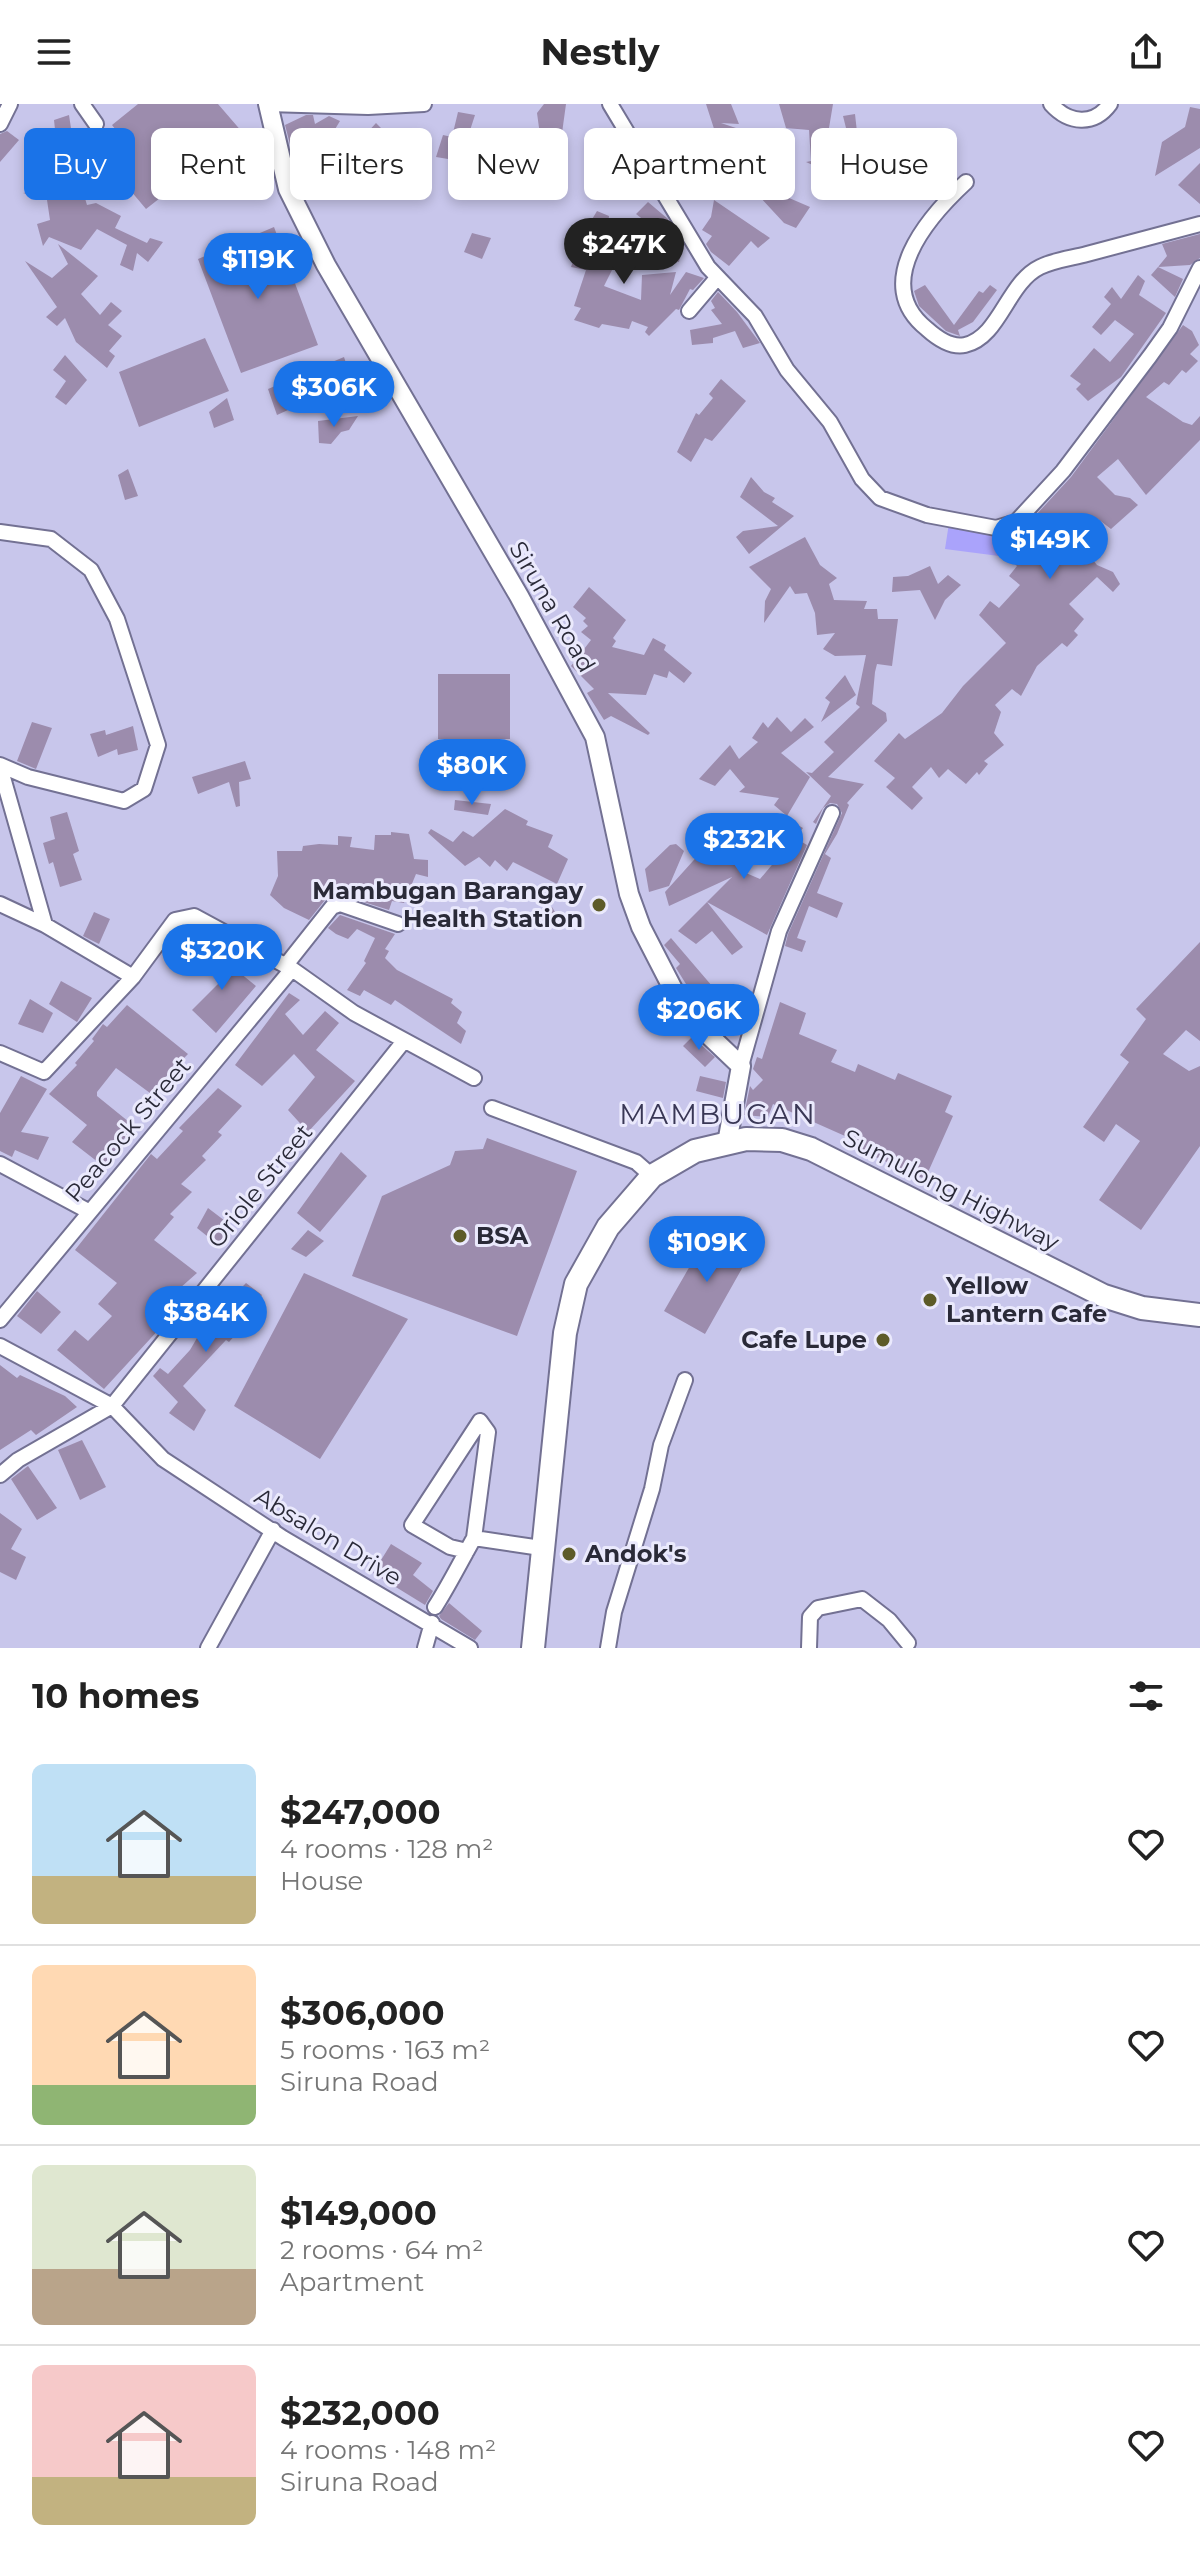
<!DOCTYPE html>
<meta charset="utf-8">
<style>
:root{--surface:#fff;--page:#f2f2f2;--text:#222;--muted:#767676;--line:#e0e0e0;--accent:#1a73e8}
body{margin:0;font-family:Montserrat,sans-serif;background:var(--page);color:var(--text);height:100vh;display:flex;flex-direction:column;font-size:30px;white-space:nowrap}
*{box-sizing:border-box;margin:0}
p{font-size:26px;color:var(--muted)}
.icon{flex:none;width:44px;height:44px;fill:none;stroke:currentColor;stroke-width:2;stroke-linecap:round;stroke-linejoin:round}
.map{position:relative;height:1544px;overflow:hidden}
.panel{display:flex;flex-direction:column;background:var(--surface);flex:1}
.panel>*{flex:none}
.hud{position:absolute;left:24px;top:24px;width:1152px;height:72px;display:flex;gap:16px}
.price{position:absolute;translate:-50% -68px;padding:0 18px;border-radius:28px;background:var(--accent);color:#fff;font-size:26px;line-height:52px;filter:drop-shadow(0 2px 4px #0008)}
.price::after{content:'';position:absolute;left:50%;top:48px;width:24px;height:18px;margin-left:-12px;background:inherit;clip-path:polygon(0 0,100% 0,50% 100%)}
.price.on{background:#222;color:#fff}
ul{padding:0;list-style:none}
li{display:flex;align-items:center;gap:24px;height:200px;padding:0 32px}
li+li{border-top:2px solid var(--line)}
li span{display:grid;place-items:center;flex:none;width:224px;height:160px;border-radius:12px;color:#555}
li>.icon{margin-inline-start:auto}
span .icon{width:96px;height:96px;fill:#fffc;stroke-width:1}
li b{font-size:34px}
h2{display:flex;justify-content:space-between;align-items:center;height:96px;padding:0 32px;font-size:34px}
.tag{padding:0 28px;border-radius:12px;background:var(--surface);box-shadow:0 4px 12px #0003;font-size:28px;line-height:72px}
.tag.on{background:var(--accent);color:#fff}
header{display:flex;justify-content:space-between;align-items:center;height:104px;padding:0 32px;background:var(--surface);font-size:36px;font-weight:700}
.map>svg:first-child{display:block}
</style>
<header><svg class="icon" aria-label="menu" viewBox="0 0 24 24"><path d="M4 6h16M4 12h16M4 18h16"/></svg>Nestly<svg class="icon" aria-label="share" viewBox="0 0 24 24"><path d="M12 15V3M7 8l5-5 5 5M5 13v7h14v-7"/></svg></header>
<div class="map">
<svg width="1200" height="1544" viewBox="0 0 1200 1544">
<rect width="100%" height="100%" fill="#c8c6eb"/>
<!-- green -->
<path fill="#aaa3fb" d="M949,419L1003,427L999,452L945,445Z"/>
<!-- building -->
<path fill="#9c8cad" d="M138,0H218L243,29L146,105L120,74L128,68L121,59L133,48L112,21Z
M544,0H566L562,29L540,31L537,9Z
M706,0H731L739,20L721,19L736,24L718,30L717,34Z
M779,0H833L824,54L857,47L852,48L843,12L855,10L859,46L864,45L870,57L828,68L806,58L811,57L809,26L786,24Z
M1190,3L1200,5V44L1155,72L1162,38L1185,23Z
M458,8L475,11L460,57L436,53L443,31L452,33Z
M69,11L75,51L67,53L75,93L84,91L87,101L96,99L121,112L115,124L147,139L150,134L163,138L148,158L137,149L133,167L120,161L127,141L97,125L81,146L49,133L43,142L37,120L50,116L47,96L23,89L61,82L54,16Z
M306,11H313L315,20L329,12L340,17L323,45L319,42L303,53L295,41L291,44L285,21Z
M376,19L386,29L359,51L361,56L349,60L342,42L358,27L364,32Z
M7,27L19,36L0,58V30Z
M682,31L699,44L720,34L724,42L708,52L719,60L710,71L696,58L682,66L676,53L687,46L691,48Z
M907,39L925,50L928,44L952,64L943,86L913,80L912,88L893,83Z
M1200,59V100L1178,81Z
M766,84L810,103L796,124L784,119L760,93Z
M714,96L770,134L758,144L751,137L729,162L711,148L706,140L712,132L702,126L711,113Z
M648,98L668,115L669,126L676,129L683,141L679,158L666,155L670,141L677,142L636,110Z
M597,107L609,112L607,129L639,135L637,147L600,137L591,156L613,164L604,182L641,196L642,171L676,168L670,191L686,168L704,174L693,186L690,185L679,206L676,205L649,232L645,228L648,223L632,217L629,225L602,220L599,224L574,216L581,204L574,202L586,166L571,163L585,127Z
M274,123L318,241L241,269L198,155Z
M472,129L491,134L482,155L464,148Z
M1200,130V154L1190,161L1158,163L1167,152L1162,140Z
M58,140L98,172L81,190L100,211L111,198L122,207L108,221L122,232L109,247L115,252L107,264L76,238L65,214L57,222L46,213L57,203L25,157L52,174L68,160Z
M1158,163L1183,175L1175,193L1151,171Z
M1138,171L1145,177L1139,191L1166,209L1121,273L1088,297L1076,285L1081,280L1070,272L1094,244L1110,258L1134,230L1115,216L1101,231L1092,223L1111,200L1104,193L1112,183L1121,195Z
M925,181L954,221L979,187L983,189L990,181L997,186L973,218L958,226L960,232L946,227L919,202L914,187Z
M718,188L737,208L760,239L743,244L735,227L713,234V239L692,241L690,226L722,220L711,206L715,204L711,197Z
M1183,221L1192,227L1199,241L1190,250L1198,257L1186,269L1182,266L1169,281L1164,278L1146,293L1183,318L1192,321L1200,312V336L1146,391L1118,355L1097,373L1115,391L1130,394L1138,401L1111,425L1098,415L1079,439L1097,461L1113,468L1120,480L1113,488L1097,473L1069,500L1084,515L1074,527L1078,531L1067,543L1062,539L1037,562L1021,592L1012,585L995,601L1001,608L994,629L1004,641L984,657L988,660L979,671L977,668L966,680L948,665L939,674L931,663L912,683L923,694L912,706L886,683L895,674L874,657L899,629L905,635L942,609L963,582L1006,539L979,511L990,497L999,504L1020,481L1009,472L1017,462L1008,454L1020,444L1009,431L1023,425L1071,373Z
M205,234L229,287L139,323L119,268Z
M65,251L87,276L66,301L55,293L66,277L53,266Z
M344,253L352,277L277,311L268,285Z
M721,275L746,297L712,337L705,334L691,358L677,348L696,309L699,311L713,294L709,290Z
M227,294L234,316L214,324L209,308Z
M358,312L349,326L341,328L331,340L319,339L318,317Z
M128,365L138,392L125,396L118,371Z
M751,373L764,388L775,394L772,398L794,412L749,450L736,433L743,427L778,422L740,393Z
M805,433L820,461L837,474L829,480L834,496L867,497L864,505H877L878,515H898L892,562L877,560L875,568L872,600L886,609L887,617L828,673L864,680L847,699L849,701L837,730L825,750L831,754L817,789L843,799L837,814L809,802L797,834L806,837L802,848L785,842L788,830L842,709L837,700L830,699L823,704L816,720L813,718L831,692L806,668L812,669L834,648L824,638L860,603L856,600L866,551L835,552L823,545L835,529L817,531L815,509L807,489L795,490L790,482L764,519L765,497L771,485L749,463Z
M930,462L938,480L948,471L961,481L945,496L935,516L920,486L892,488L893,473L908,472Z
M589,483L626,516L613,534L616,537L612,543L644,551L653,534L666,541L664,546L692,569L684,579L669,567L667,574L654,570L646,591L608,589L650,629L648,631L611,612L604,616L587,589L594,585L571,562L591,536L581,528L588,522L583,517L586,514L573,503Z
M438,570H510V635H438Z
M845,571L856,591L821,618L830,598L825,594Z
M777,613L791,628L805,614L814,623L781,649L810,673L787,712L774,701L779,694L739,688L745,683L730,665L715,682L699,675L730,641L739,655L758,638L752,634L763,618L768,624Z
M32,618L52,624L36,665L17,657Z
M133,622L138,646L118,651L117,645L98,653L90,630L105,626L106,631Z
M245,657L251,675L239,678L240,702L236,703L229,678L198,690L192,673Z
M455,696L491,700L488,711L454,706Z
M505,705L528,717L526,721L553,731L548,743L568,755L557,780L513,758L507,767L495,756L490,763L479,753L465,762L428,729L431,725L453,738L463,727L473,733Z
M67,708L79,747L73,750L82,776L60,783L53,758L49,760L43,739L55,735L50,713Z
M782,712L803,724L795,734L807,741L767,831L707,798L732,773L669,802L665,788L702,747L733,751L746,769L760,775L787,743L768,727Z
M391,728L409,730L414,755L428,756V773L416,770L404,799L392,797L389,806L338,790L325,796L309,816L284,804L270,791L278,772L277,747H302L303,742L319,740L338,741V732L352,733L350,743L374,746L375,731H391Z
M676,740L684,747L669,782L649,788L645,765L670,741Z
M707,798L743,843L732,851L712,827L696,840L678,827Z
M552,803L558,813L524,826L521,819Z
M94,808L110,815L99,840L83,832Z
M340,811L395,830L385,845L389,847L385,854L397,866L453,895L451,899L462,908L457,919L466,927L461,940L395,896L391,901L364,886L360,892L347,886L366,859L364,857L375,834L357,825L348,835L336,830L328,824Z
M671,834L724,896L706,912L676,864L680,860L664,841Z
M1200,838V937L1186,926L1163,950L1189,967L1200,962V1042L1141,1126L1099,1096L1140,1037L1116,1020L1104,1038L1083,1023L1129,958L1120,951L1146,915L1136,905Z
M208,843L256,882L216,929L192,906L220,878L198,855Z
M61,877L92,894L77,918L49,900Z
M289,889L300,896L285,910L303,931L325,907L339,919L316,946L355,977L308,1028L288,1006L315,973L294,950L262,982L235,961Z
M30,895L53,909L43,929L18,920Z
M780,898L806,909L799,930L837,946L831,958L855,968L858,960L895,976L898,969L952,992L945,1008L953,1012L925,1075L860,1046L863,1040L773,1000L768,1013L744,1011L750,982L753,986L763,976L753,965L757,953L762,955Z
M127,901L188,950L150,989L116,964L97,988V992L134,1022L103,1062L72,1038L87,1021L49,990L77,961L75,959L94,937L92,935L103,920L107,923Z
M692,933L715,953L705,963L683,942Z
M21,972L47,985L21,1028L49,1033L38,1056L15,1046L12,1053L0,1047V1009Z
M700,972L726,978L723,994L696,987Z
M218,984L242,1002L218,1028L222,1031L202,1052L206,1056L181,1080L192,1088L170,1110L174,1113L154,1136L197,1169L171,1192L180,1198L159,1220L162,1222L104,1285L57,1246L75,1226L88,1237L112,1212L98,1200L117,1179L75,1146L151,1050L157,1055L183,1027L179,1024Z
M487,1034L577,1067L517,1232L352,1172L382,1092L450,1061L455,1047L483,1045Z
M341,1048L367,1072L320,1128L297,1109Z
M208,1104L233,1123L217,1140L197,1124Z
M308,1126L324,1137L306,1153L291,1145Z
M709,1129L749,1152L705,1230L664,1207Z
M304,1169L408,1215L320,1355L234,1302Z
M246,1179L262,1191L238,1228L229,1238L226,1236L183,1282L206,1306L194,1327L169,1309L178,1298L153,1272L160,1264L168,1270L190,1246L204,1222Z
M37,1187L61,1208L41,1230L17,1212Z
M0,1261L17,1274L20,1271L65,1292L77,1303L36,1331L31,1326L0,1346Z
M82,1336L106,1383L80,1396L58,1346Z
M28,1362L57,1404L37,1416L11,1375Z
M0,1409L22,1425L11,1445L26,1453L16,1476L0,1468Z
M391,1440L422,1459L413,1471L433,1487L425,1501L373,1469Z
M449,1499L482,1527L475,1536L441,1515L439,1512Z"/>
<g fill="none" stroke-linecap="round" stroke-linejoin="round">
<defs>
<path id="minor" d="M82,0L96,20
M268,0L368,3L424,0
M610,0L708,163L755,212L787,266L830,318L862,375L880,394L927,411L996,424L1016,418L1063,367L1150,252L1170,224L1200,164
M1051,0C1069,20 1094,22 1110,0
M0,20L10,0
M966,78C928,113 870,180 927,225C937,234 951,244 965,241C1000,233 1007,179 1040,163C1054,156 1072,154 1087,150C1125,140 1162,130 1200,120
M689,207L717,174
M0,428L51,435L91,466L117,515L158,641L144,685L124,697L28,673L0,661
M0,663L45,821
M0,800L45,821L133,873
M286,861L332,803L340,800L398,820
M0,949L44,968L133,873L175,816L194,812L292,865L354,909L474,974
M741,962L779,827L832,709
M492,1004L636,1058L652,1072
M0,1060L88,1107
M0,1216L292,865
M0,1242L112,1302L163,1355L283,1434L470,1544
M0,1371L18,1356L112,1302L404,937
M474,1434L541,1444
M435,1503C449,1481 461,1457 474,1434L488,1328L480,1317L412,1421L450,1443L467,1447
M208,1544L273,1426
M425,1544L432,1519
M608,1544L614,1508L652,1385L661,1341L685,1276
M809,1544L810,1513L818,1504L862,1495L889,1516L908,1539"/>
<path id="tertiary" d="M268,0L288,85L326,161L519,492L595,633L629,790L641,823L675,889L697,920L741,962L727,1039"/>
<path id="primary" d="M533,1544L565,1229L576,1180L608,1123L652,1072L695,1047L746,1035L782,1036L811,1045L1104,1192L1142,1204L1200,1211"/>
</defs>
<!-- minor casing -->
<use href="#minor" stroke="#737193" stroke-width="18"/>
<!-- tertiary casing -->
<use href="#tertiary" stroke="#737193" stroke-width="22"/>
<!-- primary casing -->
<use href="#primary" stroke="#737193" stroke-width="26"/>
<!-- minor -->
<use href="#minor" stroke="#fff" stroke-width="14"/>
<!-- tertiary -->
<use href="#tertiary" stroke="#fff" stroke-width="18"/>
<!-- primary -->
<use href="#primary" stroke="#fff" stroke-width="22"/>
</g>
<!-- markers -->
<g fill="#5d5b28" stroke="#eae9fc" stroke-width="3">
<circle cx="599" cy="801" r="8"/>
<circle cx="460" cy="1132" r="8"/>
<circle cx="930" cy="1196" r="8"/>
<circle cx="883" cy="1236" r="8"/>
<circle cx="569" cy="1450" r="8"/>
</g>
<g text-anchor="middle" stroke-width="6" stroke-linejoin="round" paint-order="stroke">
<!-- street labels -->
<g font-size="24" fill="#2a2a38" stroke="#eae9fc">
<text transform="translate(552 503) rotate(60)" y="8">Siruna Road</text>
<text transform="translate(128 1026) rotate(-50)" y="8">Peacock Street</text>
<text transform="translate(260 1082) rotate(-51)" y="8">Oriole Street</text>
<text transform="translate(951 1086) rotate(27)" y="8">Sumulong Highway</text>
<text transform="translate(328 1433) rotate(31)" y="8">Absalon Drive</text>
</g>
<!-- poi labels -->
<g font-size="24" font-weight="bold" fill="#2a2a38" stroke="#eae9fc" text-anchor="start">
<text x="583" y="795" text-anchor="end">Mambugan Barangay<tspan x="583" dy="28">Health Station</tspan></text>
<text x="476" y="1140">BSA</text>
<text x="946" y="1190">Yellow<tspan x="946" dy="28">Lantern Cafe</tspan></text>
<text x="867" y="1244" text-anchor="end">Cafe Lupe</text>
<text x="585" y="1458">Andok's</text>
</g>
<!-- quarter labels -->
<g font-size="28" letter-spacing="2" fill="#393755" stroke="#eae9fc">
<text x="718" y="1020">MAMBUGAN</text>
</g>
</g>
</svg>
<b class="price on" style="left:624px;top:182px">$247K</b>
<b class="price" style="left:258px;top:197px">$119K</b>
<b class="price" style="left:334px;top:325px">$306K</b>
<b class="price" style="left:1050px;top:477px">$149K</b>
<b class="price" style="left:472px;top:703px">$80K</b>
<b class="price" style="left:744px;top:777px">$232K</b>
<b class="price" style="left:222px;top:888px">$320K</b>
<b class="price" style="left:699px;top:948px">$206K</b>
<b class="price" style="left:707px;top:1180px">$109K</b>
<b class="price" style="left:206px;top:1250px">$384K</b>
<div class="hud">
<a class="tag on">Buy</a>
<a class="tag">Rent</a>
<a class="tag">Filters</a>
<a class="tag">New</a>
<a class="tag">Apartment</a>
<a class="tag">House</a>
</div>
</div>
<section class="panel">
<h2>10 homes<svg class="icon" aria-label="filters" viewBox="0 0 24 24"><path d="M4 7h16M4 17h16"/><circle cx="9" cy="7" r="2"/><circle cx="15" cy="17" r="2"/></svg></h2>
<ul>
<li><span style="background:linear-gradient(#bfe0f5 70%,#c2b280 0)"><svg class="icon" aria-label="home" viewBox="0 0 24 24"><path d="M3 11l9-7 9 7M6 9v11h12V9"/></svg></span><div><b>$247,000</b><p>4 rooms · 128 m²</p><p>House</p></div><svg class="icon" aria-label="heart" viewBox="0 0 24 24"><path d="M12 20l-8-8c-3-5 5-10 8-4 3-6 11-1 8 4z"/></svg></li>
<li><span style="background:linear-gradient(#ffd9b3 75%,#8fb573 0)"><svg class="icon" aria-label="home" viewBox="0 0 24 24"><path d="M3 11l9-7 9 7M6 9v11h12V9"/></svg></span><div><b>$306,000</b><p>5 rooms · 163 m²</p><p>Siruna Road</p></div><svg class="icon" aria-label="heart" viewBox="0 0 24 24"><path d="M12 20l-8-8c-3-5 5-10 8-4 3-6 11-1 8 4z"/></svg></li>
<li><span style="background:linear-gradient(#dfe7d0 65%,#b9a48a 0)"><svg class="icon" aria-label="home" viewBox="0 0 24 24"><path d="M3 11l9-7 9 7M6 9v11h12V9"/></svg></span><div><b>$149,000</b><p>2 rooms · 64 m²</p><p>Apartment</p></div><svg class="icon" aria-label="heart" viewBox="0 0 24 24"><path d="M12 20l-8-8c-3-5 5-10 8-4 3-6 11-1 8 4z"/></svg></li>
<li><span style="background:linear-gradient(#f6c9c9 70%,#c2b280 0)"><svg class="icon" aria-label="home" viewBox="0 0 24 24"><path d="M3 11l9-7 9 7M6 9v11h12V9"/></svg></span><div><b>$232,000</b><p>4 rooms · 148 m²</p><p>Siruna Road</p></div><svg class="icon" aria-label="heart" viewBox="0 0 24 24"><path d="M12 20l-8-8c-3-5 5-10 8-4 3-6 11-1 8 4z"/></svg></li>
</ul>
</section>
